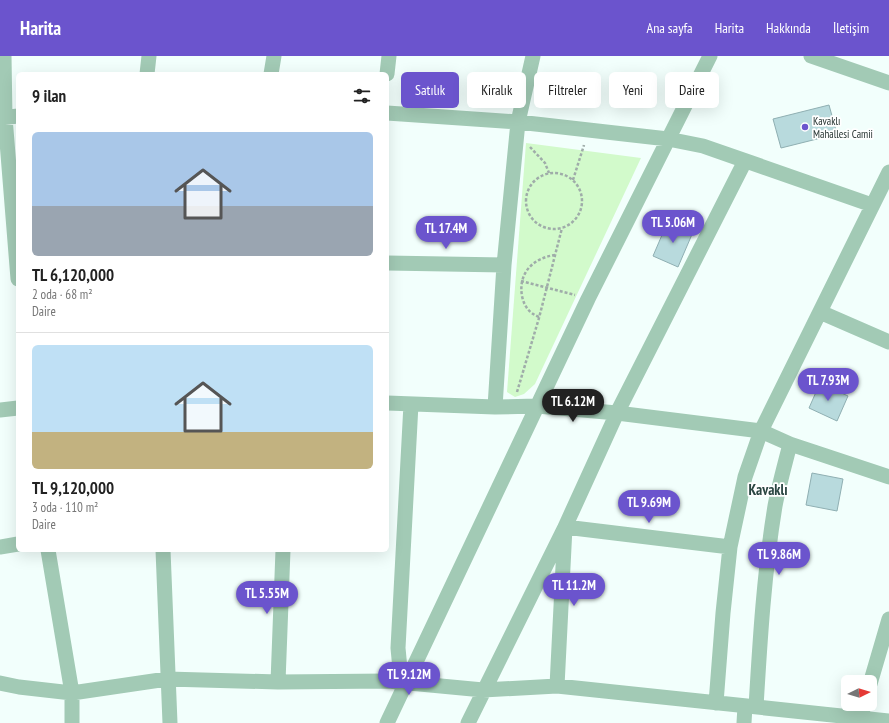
<!DOCTYPE html>
<html lang="tr">
<meta charset="utf-8">
<style>
:root{--surface:#fff;--page:#f6f6f6;--text:#222;--muted:#767676;--line:#e0e0e0;--accent:#6b54cd}
body{margin:0;font-family:"PT Sans Narrow",sans-serif;background:var(--page);color:var(--text);height:100vh;display:flex;flex-direction:column;font-size:15px;white-space:nowrap}
*{box-sizing:border-box;margin:0}
p{font-size:13px;color:var(--muted)}
.icon{flex:none;width:22px;height:22px;fill:none;stroke:currentColor;stroke-width:2;stroke-linecap:round;stroke-linejoin:round}
.map{position:relative;flex:1;overflow:hidden}
.panel{position:absolute;left:16px;top:16px;width:373px;height:480px;display:flex;flex-direction:column;background:var(--surface);border-radius:6px;box-shadow:0 4px 16px #0002}
.panel>*{flex:none}
.guide{position:absolute;left:401px;top:16px;width:380px;height:36px;display:flex;gap:8px}
.needle{width:26px;rotate:85deg}
.buttons{position:absolute;left:841px;top:619px;display:grid;gap:8px}
.buttons a{display:grid;place-items:center;width:36px;height:36px;border-radius:6px;background:var(--surface);box-shadow:0 4px 16px #0002;font-size:20px}
.price{position:absolute;translate:-50% -34px;padding:0 9px;border-radius:14px;background:var(--accent);color:#fff;font-size:13px;line-height:26px;filter:drop-shadow(0 1px 2px #0008)}
.price::after{content:'';position:absolute;left:50%;top:24px;width:12px;height:9px;margin-left:-6px;background:inherit;clip-path:polygon(0 0,100% 0,50% 100%)}
.price.active{background:#222;color:#fff}
ul{padding:0;list-style:none}
li{display:grid;align-content:center;gap:8px;height:212px;padding:0 16px}
li+li{border-top:1px solid var(--line)}
li span{display:grid;place-items:center;height:124px;border-radius:6px;color:#555}
li>.icon{margin-inline-start:auto}
span .icon{width:72px;height:72px;fill:#fffc;stroke-width:1}
li b{font-size:17px}
h2{display:flex;justify-content:space-between;align-items:center;height:48px;padding:0 16px;font-size:17px}
.pill{padding:0 14px;border-radius:6px;background:var(--surface);box-shadow:0 4px 16px #0002;font-size:14px;line-height:36px}
.pill.active{background:var(--accent);color:#fff}
header{display:flex;align-items:center;gap:24px;box-sizing:border-box;height:56px;padding:0 20px;background:var(--accent);color:#fff}
header strong{font-size:19px}
nav{display:flex;gap:22px;margin-inline-start:auto;font-size:14px}
.map>svg:first-child{display:block}
</style>
<header>
<strong>Harita</strong>
<nav><a>Ana sayfa</a><a>Harita</a><a>Hakkında</a><a>İletişim</a></nav>
</header>
<div class="map">
<svg width="889" height="667" viewBox="0 0 889 667">
<rect width="100%" height="100%" fill="#f2fffc"/>
<!-- green -->
<path fill="#d2facb" d="M526,87L641,102L535,328L524,338L515,341L507,336Z"/>
<!-- building -->
<path fill="#b8dadd" stroke="#8fafb2" d="M829,49L837,78L781,92L773,63Z
M668,165L693,176L678,211L653,200Z
M820,327L848,340L837,365L809,352Z
M812,417L843,423L837,455L806,449Z"/>
<g fill="none" stroke-linecap="round" stroke-linejoin="round">
<!-- path -->
<path stroke="#9faca9" stroke-width="2.5" stroke-dasharray="3 2" stroke-linecap="butt" d="M530,91L545,107L549,117
M526 145a28 28 0 1 1 56 0a28 28 0 1 1-56 0Z
M573,124L584,89
M521,225L575,239
M539,261C529,257 524,250 522,240C518,217 533,202 555,199
M517,336L539,262L562,172"/>
<!-- minor -->
<path stroke="#a2cab5" stroke-width="15" d="M4,0L5,61L18,223
M811,0L889,27
M147,18L149,0
M271,18L274,0
M387,18L389,0
M387,57L518,66L668,83L703,90L872,149
M0,62L18,60
M387,207L504,209
M820,256L889,286
M387,347L495,351L537,350L617,357L761,375L790,388L889,421
M495,351L504,209L518,66L533,0
M0,354L18,352
M0,491L18,488
M48,494L72,637V667
M163,494L170,667
M278,626L283,494
M407,626L400,613L398,592L411,348
M0,627L19,631L72,637L167,623L278,626L388,625L483,634L557,630L889,665
M870,628L889,563
M557,630L565,471L730,491
M716,647L723,557L730,491L745,421L761,375L889,116
M756,651C760,584 764,517 775,450C779,429 785,408 790,388
M387,667L588,243L710,0
M468,667L565,471L617,357L745,105
M744,667L745,650
M860,667L864,648"/>
</g>
<!-- markers -->
<circle fill="#6b54cd" stroke="#fff" stroke-width="1.5" cx="805" cy="71" r="4"/>
<g text-anchor="middle" stroke-width="3.5" stroke-linejoin="round" paint-order="stroke">
<!-- poi labels -->
<g font-size="11" fill="#273432" stroke="#fff" text-anchor="start">
<text x="813" y="69">Kavaklı<tspan x="813" dy="13">Mahallesi Camii</tspan></text>
</g>
<!-- district labels -->
<g font-size="15" font-weight="bold" fill="#2a4642" stroke="#fff">
<text x="768" y="439">Kavaklı</text>
</g>
</g>
</svg>
<div class="buttons">
<a><svg class="needle" viewBox="-14 -14 28 28"><path d="M0-13l5 13h-10z" fill="#e53935"/><path d="M0 13l5-13h-10z" fill="#767676"/></svg></a>
</div>
<b class="price" style="left:673px;top:188px">TL 5.06M</b>
<b class="price" style="left:446px;top:194px">TL 17.4M</b>
<b class="price" style="left:828px;top:346px">TL 7.93M</b>
<b class="price active" style="left:573px;top:367px">TL 6.12M</b>
<b class="price" style="left:649px;top:468px">TL 9.69M</b>
<b class="price" style="left:779px;top:520px">TL 9.86M</b>
<b class="price" style="left:574px;top:551px">TL 11.2M</b>
<b class="price" style="left:267px;top:559px">TL 5.55M</b>
<b class="price" style="left:409px;top:640px">TL 9.12M</b>
<div class="guide">
<a class="pill active">Satılık</a>
<a class="pill">Kiralık</a>
<a class="pill">Filtreler</a>
<a class="pill">Yeni</a>
<a class="pill">Daire</a>
</div>
<section class="panel">
<h2>9 ilan<svg class="icon" aria-label="filters" viewBox="0 0 24 24"><path d="M4 7h16M4 17h16"/><circle cx="9" cy="7" r="2"/><circle cx="15" cy="17" r="2"/></svg></h2>
<ul>
<li><span style="background:linear-gradient(#a9c7e8 60%,#9aa5b1 0)"><svg class="icon" aria-label="home" viewBox="0 0 24 24"><path d="M3 11l9-7 9 7M6 9v11h12V9"/></svg></span><div><b>TL 6,120,000</b><p>2 oda · 68 m²</p><p>Daire</p></div></li>
<li><span style="background:linear-gradient(#bfe0f5 70%,#c2b280 0)"><svg class="icon" aria-label="home" viewBox="0 0 24 24"><path d="M3 11l9-7 9 7M6 9v11h12V9"/></svg></span><div><b>TL 9,120,000</b><p>3 oda · 110 m²</p><p>Daire</p></div></li>
</ul>
</section>
</div>
